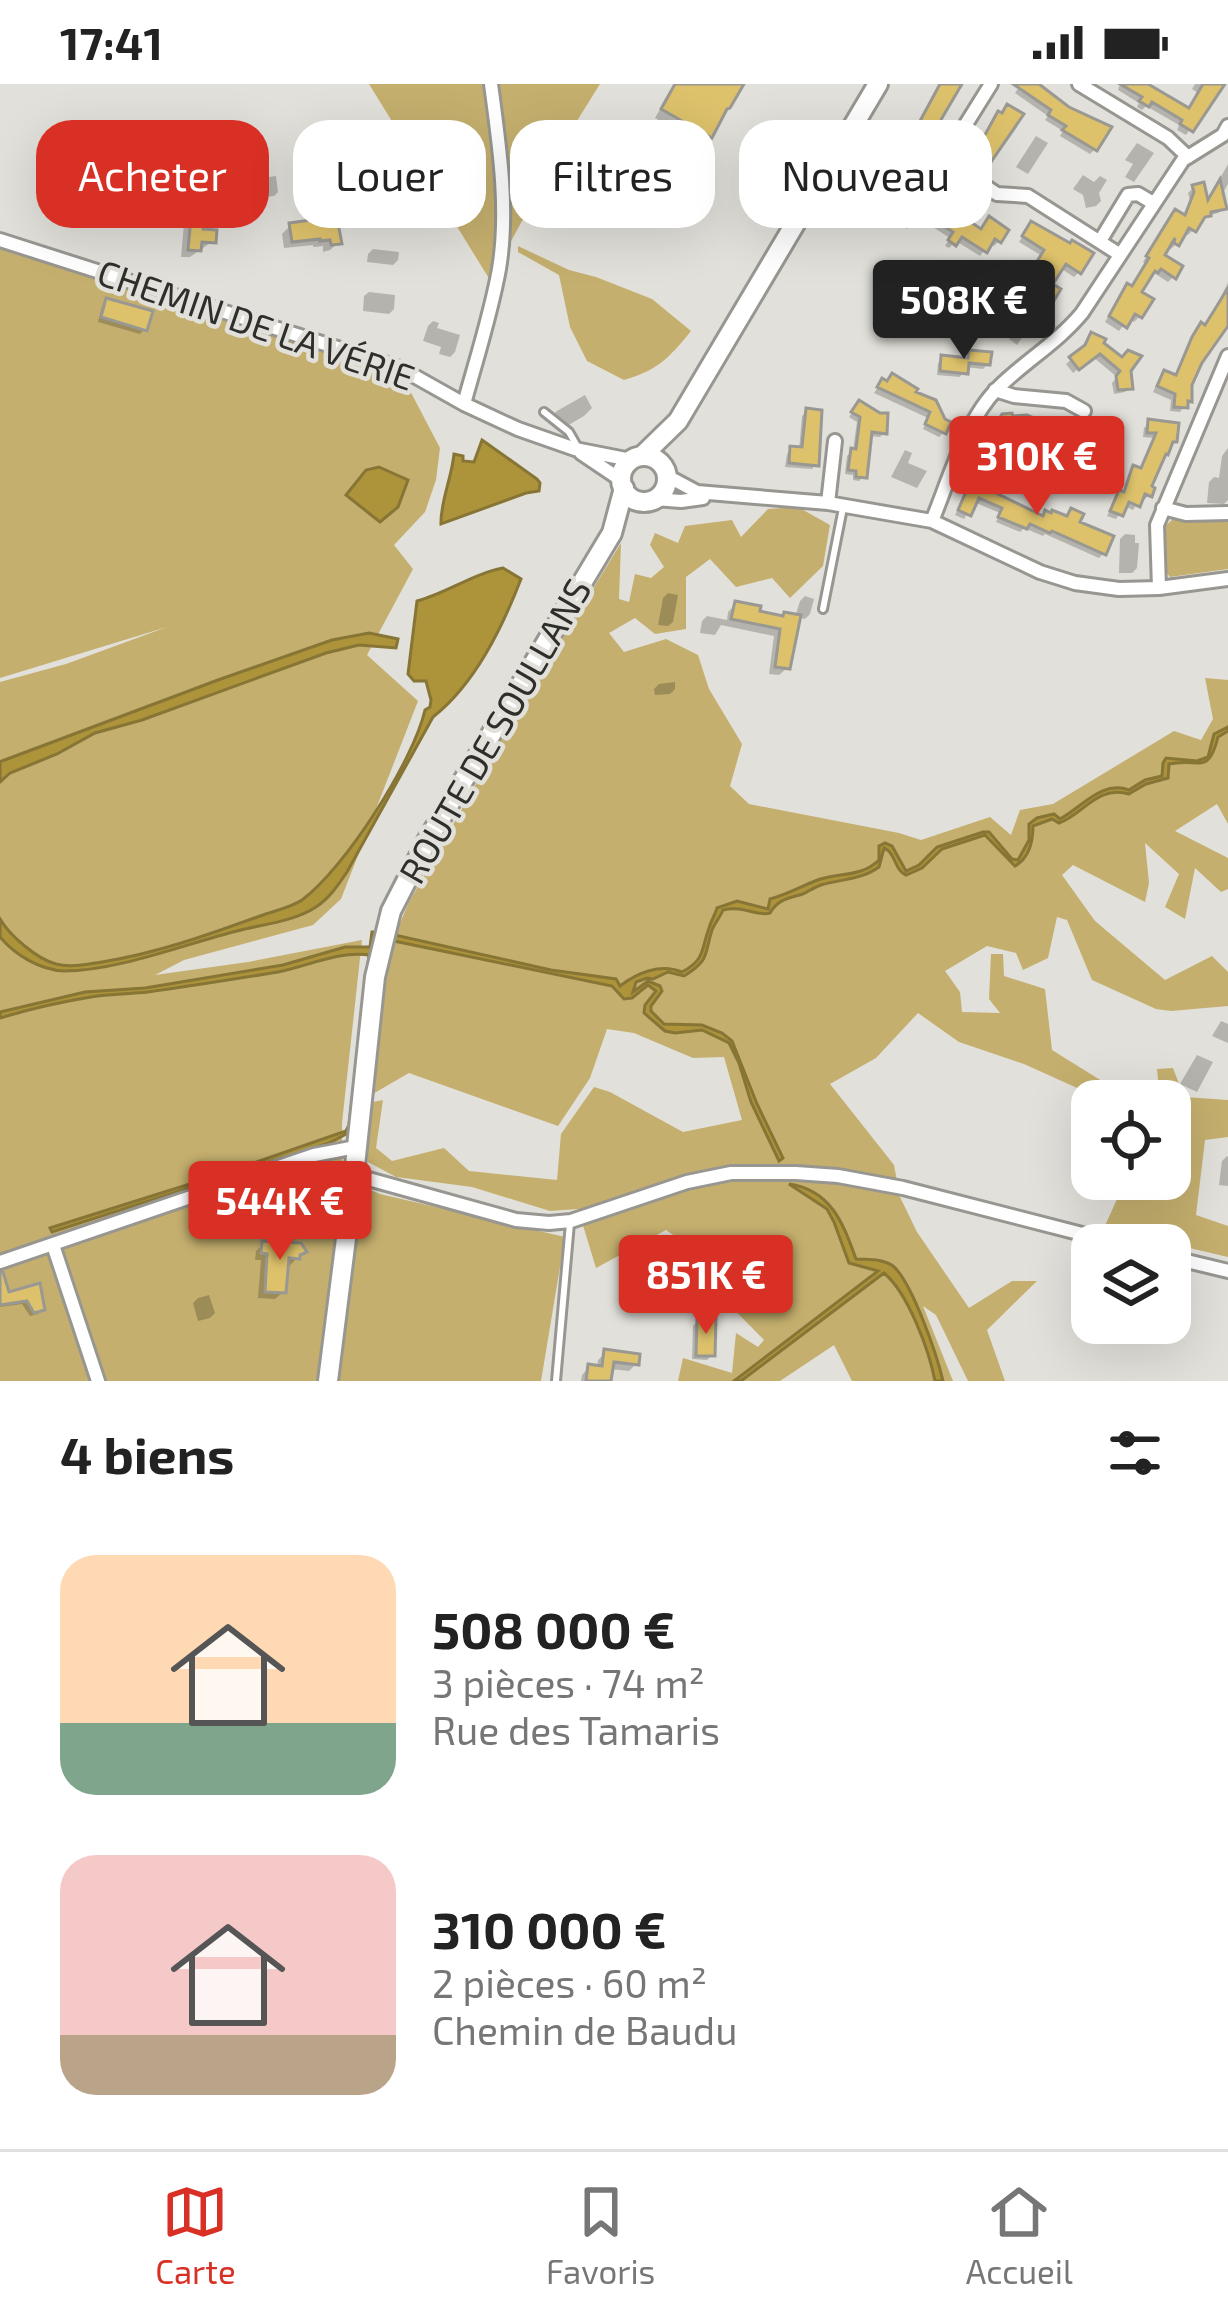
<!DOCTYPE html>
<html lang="fr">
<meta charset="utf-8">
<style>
:root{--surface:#fff;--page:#f2f2f2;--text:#222;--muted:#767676;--line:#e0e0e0;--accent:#d93025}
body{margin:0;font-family:"Exo 2",sans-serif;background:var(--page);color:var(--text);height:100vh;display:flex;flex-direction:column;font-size:45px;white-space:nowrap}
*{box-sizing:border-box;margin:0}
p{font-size:39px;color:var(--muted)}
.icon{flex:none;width:66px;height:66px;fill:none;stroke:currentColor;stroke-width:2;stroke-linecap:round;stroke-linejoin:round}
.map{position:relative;height:1297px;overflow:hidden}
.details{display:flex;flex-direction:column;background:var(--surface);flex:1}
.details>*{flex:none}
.banner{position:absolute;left:36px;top:36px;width:1158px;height:108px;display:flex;gap:24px}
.buttons{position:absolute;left:1071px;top:996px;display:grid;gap:24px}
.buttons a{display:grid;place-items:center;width:120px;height:120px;border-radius:24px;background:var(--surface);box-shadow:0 12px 48px #0002;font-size:60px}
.price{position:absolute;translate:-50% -102px;padding:0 27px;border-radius:12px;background:var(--accent);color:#fff;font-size:39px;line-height:78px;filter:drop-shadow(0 3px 6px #0008)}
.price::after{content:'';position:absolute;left:50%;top:72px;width:36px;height:27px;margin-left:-18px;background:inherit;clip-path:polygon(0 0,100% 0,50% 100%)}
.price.on{background:#222;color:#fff}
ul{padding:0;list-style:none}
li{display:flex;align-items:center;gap:36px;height:300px;padding:0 60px}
li span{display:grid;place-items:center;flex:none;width:336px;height:240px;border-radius:36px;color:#555}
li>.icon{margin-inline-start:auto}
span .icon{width:144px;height:144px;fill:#fffc;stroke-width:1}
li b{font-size:51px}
h2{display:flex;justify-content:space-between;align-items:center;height:144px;padding:0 60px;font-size:51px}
.pill{padding:0 42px;border-radius:36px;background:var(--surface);box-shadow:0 12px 48px #0002;font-size:42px;line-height:108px}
.pill.on{background:var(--accent);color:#fff}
.status{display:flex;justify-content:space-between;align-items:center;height:84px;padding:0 60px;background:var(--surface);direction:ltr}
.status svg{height:33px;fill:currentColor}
.tabs{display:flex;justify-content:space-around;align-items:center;height:168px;border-top:3px solid var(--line);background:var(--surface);font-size:33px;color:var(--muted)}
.tabs a{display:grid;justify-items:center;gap:6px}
.tabs .on{color:var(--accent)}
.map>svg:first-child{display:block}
</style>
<div class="status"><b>17:41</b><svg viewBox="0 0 49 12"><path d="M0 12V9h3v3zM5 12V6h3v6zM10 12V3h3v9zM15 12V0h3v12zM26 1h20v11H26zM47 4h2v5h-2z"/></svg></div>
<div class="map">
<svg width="1228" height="1297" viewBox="0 0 1228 1297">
<rect width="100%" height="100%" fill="#e2e0da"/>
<!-- green -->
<path fill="#c4af6e" d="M369,0H600L570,48L490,196Z
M518,162L569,186L596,193L652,215L691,247C669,274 658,286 624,296L587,277L570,243L559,191L518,168Z
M0,164L310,261L406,299L440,364L436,396L425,428L394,461L413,485L367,571L418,617L341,815L313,841L184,876L155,891L248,878L362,856L342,1039V1094L380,1110L565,1153L541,1297H0V598L66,580L167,543L0,594Z
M798,423L830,441L823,482L790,514L772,494L736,503L710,475L686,493V545L655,550L635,534L609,549L624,568L666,555L698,571L709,605L742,660L730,702L749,720L899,749L921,756L990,733L1011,751L1020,726L1053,720L1174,647L1201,656L1213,635L1205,594L1228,596V740L1217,720L1175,747L1228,774V805L1221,808L1195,784L1185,835L1165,823L1179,790L1145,759L1149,799L1145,818L1073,781L1062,791L1095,837L1165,896L1212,872L1228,888V922L1171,927L1156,925L1092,896L1067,836L1057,833L1048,874L1023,886L1016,869L987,862L945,887L960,908L962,928L1000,929L989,915L991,870H1003L1004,892L1045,905L1052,966L1110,1002L1150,1017H1106L1024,980L959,958L918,929L876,974L830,1000L894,1081L900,1113L917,1148L969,1224L1012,1197H1037L987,1246L1005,1297H968L936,1231L923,1222L953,1297H852L834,1261L780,1297H678L683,1274L732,1289L736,1249L758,1263L764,1256L707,1198L683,1196L682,1157L666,1146L596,1184L578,1125L550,1127L472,1103L396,1093L368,1078L364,1060L373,1018L383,1016L376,1064L392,1077L444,1064L469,1087L557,1096L561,1050L594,1003L610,1008L683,1048L742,1036L724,973L693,974L634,949L607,945L590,994L558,1042L409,989L371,1011L388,867L409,818L509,642L621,459L619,515L629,518L635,490L651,494L664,483L650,461L655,449L678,459L685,442L732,436L741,453L768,425Z
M1183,433L1187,437L1228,434V485L1170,493C1158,481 1163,460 1163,444L1174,434Z
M1173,984L1184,1013L1228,1016V1053L1205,1056L1196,1131L1228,1142V1173L1104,1144L1126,1095H1170V1017H1160L1157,985Z"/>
<!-- water -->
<path fill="#ad933a" stroke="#877536" stroke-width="3" d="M482,356L537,395L540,399L539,407L526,409L441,440C440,419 452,393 454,370L463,372V377L474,378Z
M379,383L408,396L398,423L380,438L346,411L366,386Z
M503,484L521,495C502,544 475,600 433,633L347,788C338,801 330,814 316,823C293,838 263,840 237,847C185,860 117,887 64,887C40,886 15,871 0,853V835C10,852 37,875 56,880C70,884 88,880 102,878C157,869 208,851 260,832C273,827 290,824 302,816C345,784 413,678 425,626L430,623L431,616L426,597H414L408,590L417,517C447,509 472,490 503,484Z
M369,549L398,555L396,564L359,561L326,569L142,636L95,649L57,670L10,689L0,698V678L2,677L218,596L332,556Z
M1228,643V647L1218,653C1208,693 1199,673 1169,680L1168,694L1146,700L1129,710C1097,701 1084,730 1059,739L1052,735L1033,742C1033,758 1029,774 1015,782L985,751L942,765L922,784L906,791C894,786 896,769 884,764L879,783C861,796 841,795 821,801C815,803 809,807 803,810C789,814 778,815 770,829C756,833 744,821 723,826C720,833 715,839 712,846C704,871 710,876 684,892L668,888L653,895L647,894L636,898L633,908L648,897L660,902L662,907L651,922V927L664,940L702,941L722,949L732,957L757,1020L783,1074L779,1077L751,1018L739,979L729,959L702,946L675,949L665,947L644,929L645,921L656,907L648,901L632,914L624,915L612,902L394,857L395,851L551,886L616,895L620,902C637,889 660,879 682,888C706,875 701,865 709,844C711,837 715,831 717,824L737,817L768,825L770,815C786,811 800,803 815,797C837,788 861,794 879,776V762L885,759L892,762L906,787L919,781L937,763L983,748H989L1012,775L1018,776L1029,756V740L1037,734L1054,730L1060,735C1082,723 1102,696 1129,706L1145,696L1162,692L1163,679L1166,674L1197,677L1208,673L1214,650Z
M372,848H376L348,1049L329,1059L52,1148L50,1144L225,1089L346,1047L349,1041L369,871C337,867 309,882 278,888C235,895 191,902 148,908C129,910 110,910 91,913C60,918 30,925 0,934V928L85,908L145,904L283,881L345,863H370Z
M789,1100C831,1106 843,1139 856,1175C868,1176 882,1174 893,1182C912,1198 937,1271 943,1297H935C929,1266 908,1209 884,1189L741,1297H734L878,1187L849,1179L834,1138L827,1125Z"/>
<!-- shadow -->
<path fill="#0003" d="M675,0H731L710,52L702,61L655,34Z
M942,0H962L928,49L918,43Z
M1021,0H1038L1095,65L1090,70L1060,52L1063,47L1045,36L1048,32L1015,9Z
M1120,0H1142L1188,27L1198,9L1192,5L1195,0H1221L1186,51L1177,46L1179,41L1146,22L1142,26L1137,23L1139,19L1118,6Z
M994,36L989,76L984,81L972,75Z
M628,39L641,46L632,58L619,50Z
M1036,52L1048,59L1028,90L1016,83Z
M1137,59L1154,69L1134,98L1125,93L1133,80L1125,76Z
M371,65L377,66L374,76L368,75Z
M899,65L889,107L915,124L955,131L980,147L985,141L999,157L994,162L989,159L980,172L956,157L949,164L945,162L950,154L917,133L907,145L882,129L880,130L865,121Z
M1228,80V100L1221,112L1223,124L1218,129L1207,132L1188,151L1183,149L1176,160L1171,165L1166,163L1161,172L1173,193L1168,198L1154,189L1138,209L1140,232L1134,238L1129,234L1119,247L1105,238L1122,208L1127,203L1131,205L1146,180L1143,178L1170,134H1183L1190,116L1188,109L1194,103L1206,120Z
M1083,91L1094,98L1100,92L1107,96L1099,109L1101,117L1096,122L1086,124L1083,111L1073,105Z
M276,92L278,108L274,112L266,113L264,98L269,93Z
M83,121L86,133L81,138L59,142L56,130L61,126Z
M186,123L200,147L213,157L190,173H181L184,140H177L178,131Z
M290,142L338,159L330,166L323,168V162L313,163V161L284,164L282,150Z
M1027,146L1079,188L1074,193L1060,184L1049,201L1051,216L1046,221L1037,215L1031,222L1024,218L1041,189L1034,185L1042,172L1019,158Z
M373,165L399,168L398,176L393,181L367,178L368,170Z
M1228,199V234L1189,301V316L1180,328L1170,327L1171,316L1153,308L1159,295L1164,289L1174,293L1187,262L1196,247L1204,244Z
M369,208L395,211L394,225L389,230L363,227L364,212Z
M107,217L145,245L140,250L98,238L102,222Z
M1007,227L1022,237L1027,232L1034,236L1017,261L1009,255L1012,251L997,241Z
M433,237L439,239L437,244L460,251L455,268L450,273L439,270L441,263L423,257L428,242Z
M1092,251L1121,276L1128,286L1130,304L1125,308L1114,310L1112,299L1117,293L1093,273L1073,289L1066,280L1082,267Z
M970,269L988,280L983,285L965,283L960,293L937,291L938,279L943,274H965Z
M878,303L934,318L944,348L939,353L923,345L928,334L874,309Z
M585,311L592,324L584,332L560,346L549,334L557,327Z
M855,324L884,349L880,353L869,352L864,392L859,397L853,396V391L845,390L847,372L853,366L857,338L849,333Z
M807,327L816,380L812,385L785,383L787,370L792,365L799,366L802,332Z
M1004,332L1090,360L1100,344L1107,374L1102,379L1080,372L1074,378L1028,357L1032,349L1004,350L995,365L986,361Z
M1149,339L1175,357L1148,404L1149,411L1144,416L1140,415L1133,426L1124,422L1116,435L1107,432L1115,415L1122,411L1129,390L1134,385L1140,387L1153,354L1143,353L1144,344Z
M1228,364V416L1224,420L1207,419L1209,398L1214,393L1219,394L1222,372Z
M905,366L912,369L908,379L927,387L917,404L891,393Z
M972,398L992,411L1041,435L1066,432L1071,427L1076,440L1103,470L1099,474L1045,450L1043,452L1024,444L1020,448L996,438L1000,429L974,418L964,435L955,431Z
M1125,450L1135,451V459H1139L1137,484L1132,489H1119L1120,455Z
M668,509L678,511L673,538L668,542L658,541L663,514Z
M805,512L814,515L810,530L805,535L797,533L787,584L779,591L769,590L774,552L721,541L715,551L700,549L702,537L707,532L727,536L728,528L736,520L757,529L782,534L795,533L800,517Z
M675,598V605L670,610L655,611L654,605L659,600Z
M1221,937L1228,940V959L1212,952Z
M1197,971L1213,978L1197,1008L1180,1000Z
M1227,1072L1228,1073V1102L1219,1101L1222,1077Z
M263,1160L303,1168L290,1181H285L283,1208L275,1215L258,1214L261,1176H255L256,1167Z
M38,1203L42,1225L38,1230L30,1232L22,1220L0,1223V1211Z
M209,1211L215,1229L210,1234L198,1237L193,1219L198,1214Z
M698,1237L712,1271L707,1276L692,1275L693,1242Z
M606,1268L636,1280L629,1287L610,1285L608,1297H581L582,1291L589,1283L597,1284L598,1276Z"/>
<!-- building -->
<path fill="#ddc16b" stroke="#9a9893" stroke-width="3" d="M675,0H744L730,24L727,25L712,54L661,25Z
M940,0H962L935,46L920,37Z
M1013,0H1039L1069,23L1112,43L1097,67L1062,46L1066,42L1048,31L1051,26Z
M1120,0H1148L1189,24L1203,0H1225L1193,48L1180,40L1182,36L1152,18L1149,23L1139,17L1142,13Z
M1007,20L1024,30L991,78L975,69L998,27L1002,29Z
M904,56L918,65L893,106L915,122L931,96L965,119L959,130L981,145L989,132L1009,146L1001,159L995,155L987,169L962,153L956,162L948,156L953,148L923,129L915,142L889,125L888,127L867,116Z
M1220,95L1227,125L1211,128V132L1205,133L1196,148L1189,144L1179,162L1174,159L1175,154L1165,171L1183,182L1176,195L1161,185L1158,189L1155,187L1142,208L1154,215L1142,234L1135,230L1127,244L1109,232L1127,199L1132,202L1149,174L1146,172L1175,125L1185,131L1194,108L1192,101L1204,98L1208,116Z
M185,120L205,122L203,145L217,146L216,159L202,158L201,167L188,166L191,133L183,132Z
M333,133L334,140L338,139L342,160L331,161L330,156L320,157V155L292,158L289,139Z
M1031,137L1070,159L1072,156L1094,169L1081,190L1066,180L1053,200L1061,205L1053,218L1043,211L1038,220L1026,212L1043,184L1036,179L1044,166L1022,152Z
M1228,204V242L1202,279L1192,301V318L1188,317V324L1174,323L1175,310L1157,302L1164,286L1176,291L1192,253L1201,238L1205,241Z
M106,214L153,227L147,247L101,233Z
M1091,248L1106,255L1104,259L1122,273L1128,266L1142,272L1131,287L1133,305L1118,306L1116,292L1120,287L1100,270L1079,286L1069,273L1085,261Z
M969,266L992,268L990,281L969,279L968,290L940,287L941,271L968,274Z
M892,289L918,305L916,308L936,316L945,335L951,338L946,350L925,340L930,328L877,303L882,294L887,297Z
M859,316L880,329H888L887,350L872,348L867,394L856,393V387L848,386L851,364L856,365L860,333L851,328Z
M806,324L822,326L819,382L789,379L790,362L802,363Z
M1012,329L1013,332L1027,331L1088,357H1092L1099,340L1111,346L1108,353L1117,357L1109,375L1101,372L1099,375L1084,368L1082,375L1031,352L1034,346L1009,347L1002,362L988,355L1002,330Z
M1148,335L1179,339L1177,358H1173L1168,371L1166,370L1152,402L1155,404L1152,413L1145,410L1140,423L1129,418L1123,432L1110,427L1119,406L1124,408L1133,381L1141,384L1156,349H1147Z
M972,394L998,405L996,409L1043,432L1045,426L1051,429L1052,426L1067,432L1071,424L1084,430L1080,438L1114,452L1106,471L1052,447L1050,449L1030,440L1027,445L998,433L1002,424L979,414L971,432L958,426Z
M735,517L761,522L760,527L783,532L784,528L801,531L790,585L775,583L780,545L731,535Z
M262,1157L301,1159L307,1168L300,1171V1175L289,1174L286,1209L265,1208L267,1170L261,1169Z
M0,1188H3L9,1208L40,1199L45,1226L34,1229L27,1217L0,1221Z
M697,1234H716L715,1272H696Z
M604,1265L640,1270L639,1281L614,1278L611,1297H586L588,1280L602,1282Z"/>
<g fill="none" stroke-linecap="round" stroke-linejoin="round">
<defs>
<path id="service" d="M544,328L569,348L577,362
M823,525L843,424
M556,1297L570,1139"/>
<path id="minor" d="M991,0L953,61L950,74L956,83L997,110L1028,112L1119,170
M1079,0L1168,54L1188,73
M912,104L930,77L950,74
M0,156L400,284L464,320L518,345L575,365L631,376
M1100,157L1128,111L1138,110L1153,119
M995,306L1014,312L1066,317L1084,327
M464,320C476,276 491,230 499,185C509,125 499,60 491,0
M581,369L621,396
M667,392L697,408L828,419L932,437L1040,488L1075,499L1119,505L1159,504L1228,495
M655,415L681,417L703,414
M828,419L835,357
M1163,424L1186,430L1228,429
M932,437C949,396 966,335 998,304C1025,277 1057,259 1082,229L1183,76L1223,51L1228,42
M1159,504L1157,441L1228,272
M354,1091L516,1136L549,1139L571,1137L687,1098L731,1089H796L838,1092L903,1104L1125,1161
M53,1161L98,1297
M1170,1173L1228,1187
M0,1178L314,1071L356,1063"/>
<path id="secondary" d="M642,372L678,337L878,0
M621 395a23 23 0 1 1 46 0a23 23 0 1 1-46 0Z
M328,1297L354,1091L375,893L391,827L427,757L612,449L624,404"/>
</defs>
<!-- service casing -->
<use href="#service" stroke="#989690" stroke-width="12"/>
<!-- minor casing -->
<use href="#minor" stroke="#989690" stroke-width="18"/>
<!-- secondary casing -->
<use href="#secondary" stroke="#989690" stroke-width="24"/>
<!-- service -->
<use href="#service" stroke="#fff" stroke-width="6"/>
<!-- minor -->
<use href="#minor" stroke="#fff" stroke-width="12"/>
<!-- secondary -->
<use href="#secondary" stroke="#fff" stroke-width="18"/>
</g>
<g text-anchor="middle" stroke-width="9" stroke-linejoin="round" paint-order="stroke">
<!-- street labels -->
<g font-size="36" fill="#2e2e2b" stroke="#e2e0da">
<text transform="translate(256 241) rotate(19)" y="13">CHEMIN DE LA VÉRIE</text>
<text transform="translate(495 647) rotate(-60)" y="13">ROUTE DE SOULLANS</text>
</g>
</g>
</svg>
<div class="buttons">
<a><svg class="icon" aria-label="locate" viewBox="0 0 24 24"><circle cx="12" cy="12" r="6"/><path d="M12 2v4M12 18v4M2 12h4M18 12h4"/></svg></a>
<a><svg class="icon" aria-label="layers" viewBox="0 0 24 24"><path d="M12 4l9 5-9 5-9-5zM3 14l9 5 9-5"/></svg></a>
</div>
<b class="price on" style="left:964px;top:278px">508K €</b>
<b class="price" style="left:1037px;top:434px">310K €</b>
<b class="price" style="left:280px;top:1179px">544K €</b>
<b class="price" style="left:706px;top:1253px">851K €</b>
<div class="banner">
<a class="pill on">Acheter</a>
<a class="pill">Louer</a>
<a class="pill">Filtres</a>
<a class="pill">Nouveau</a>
</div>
</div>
<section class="details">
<h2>4 biens<svg class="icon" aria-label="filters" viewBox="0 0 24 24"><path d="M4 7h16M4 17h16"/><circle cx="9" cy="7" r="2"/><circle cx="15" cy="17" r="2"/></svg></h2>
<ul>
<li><span style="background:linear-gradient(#ffd9b3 70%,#7fa58c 0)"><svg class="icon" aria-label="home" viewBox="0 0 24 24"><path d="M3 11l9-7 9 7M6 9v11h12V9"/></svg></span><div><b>508 000 €</b><p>3 pièces · 74 m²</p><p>Rue des Tamaris</p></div></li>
<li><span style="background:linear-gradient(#f6c9c9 75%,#b9a48a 0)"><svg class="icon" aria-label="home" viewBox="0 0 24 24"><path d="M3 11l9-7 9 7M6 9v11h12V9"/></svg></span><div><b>310 000 €</b><p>2 pièces · 60 m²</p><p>Chemin de Baudu</p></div></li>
</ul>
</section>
<nav class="tabs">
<a class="on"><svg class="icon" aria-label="map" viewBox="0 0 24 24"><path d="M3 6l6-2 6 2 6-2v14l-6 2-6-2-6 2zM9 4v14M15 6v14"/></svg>Carte</a>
<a><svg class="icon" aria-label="saved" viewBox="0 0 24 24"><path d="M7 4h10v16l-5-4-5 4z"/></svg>Favoris</a>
<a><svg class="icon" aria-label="home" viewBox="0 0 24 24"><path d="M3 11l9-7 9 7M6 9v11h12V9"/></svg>Accueil</a>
</nav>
